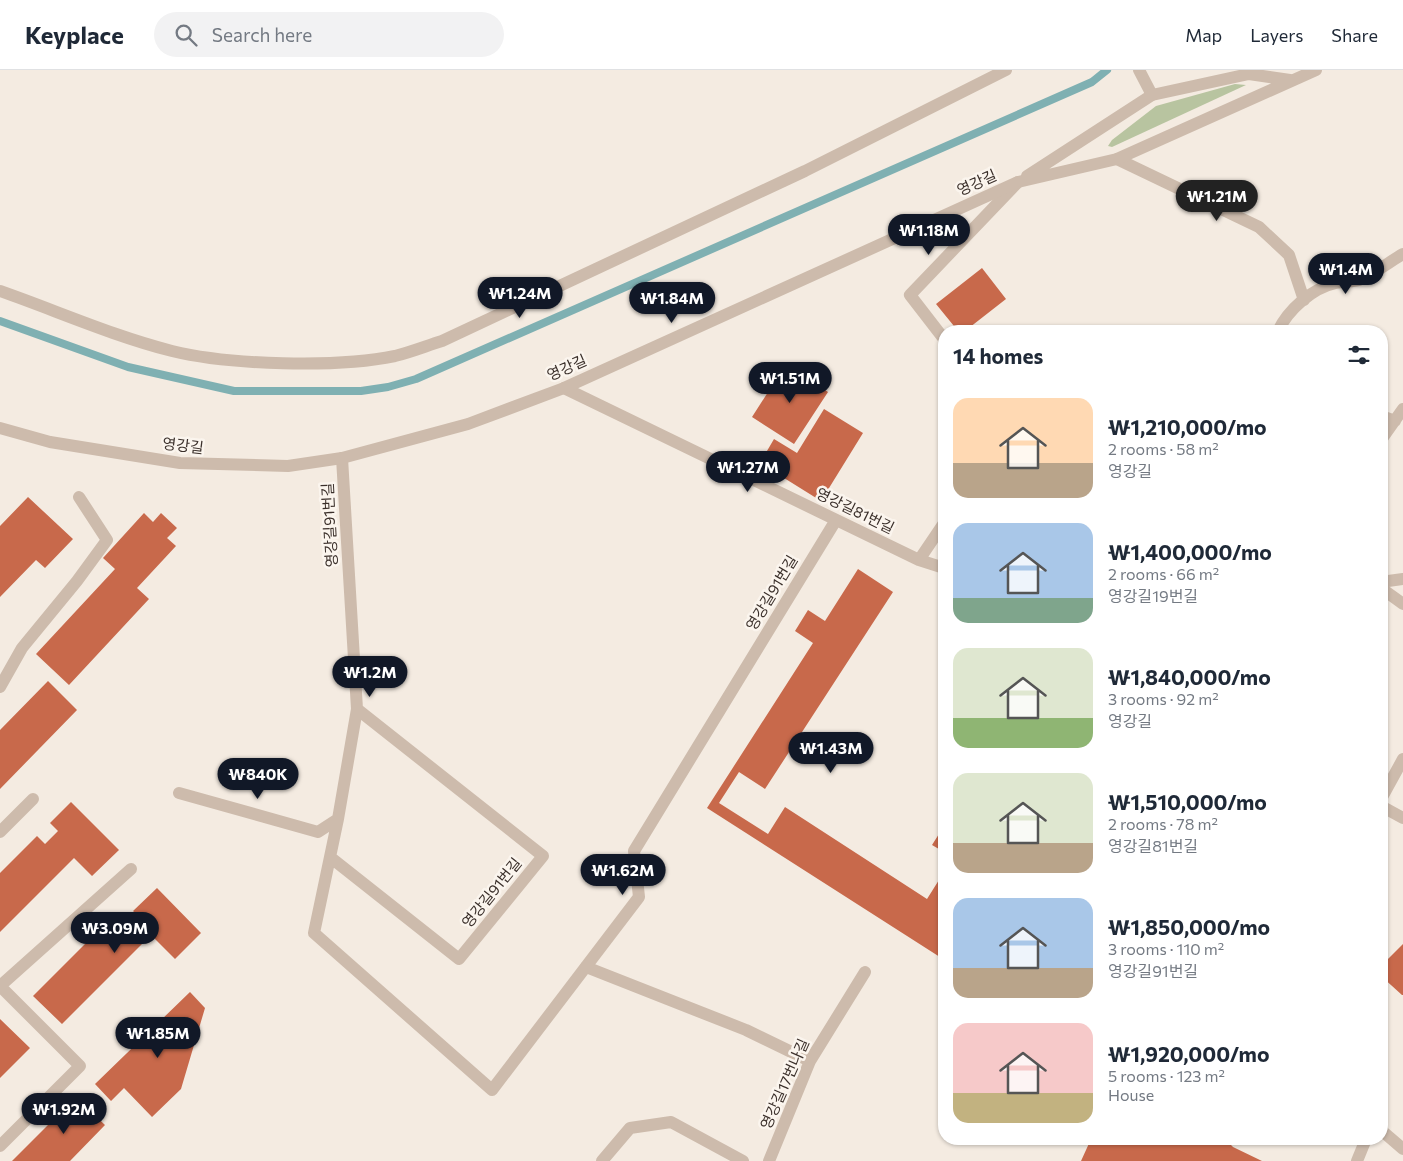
<!DOCTYPE html>
<meta charset="utf-8">
<style>
:root{--surface:#fff;--page:#f2f2f3;--text:#1f2937;--muted:#747a83;--line:#e0e1e3;--accent:#111827}
body{margin:0;font-family:Commissioner,"Noto Sans KR",sans-serif;background:var(--page);color:var(--text);height:100vh;display:flex;flex-direction:column;font-size:19px;white-space:nowrap}
*{box-sizing:border-box;margin:0}
p{font-size:16px;color:var(--muted)}
.icon{flex:none;width:28px;height:28px;fill:none;stroke:currentColor;stroke-width:2;stroke-linecap:round;stroke-linejoin:round}
.map{position:relative;flex:1;overflow:hidden}
.side{position:absolute;left:938px;top:255px;width:450px;height:820px;display:flex;flex-direction:column;background:var(--surface);border-radius:20px;box-shadow:0 1px 4px #0004}
.side>*{flex:none}
.price{position:absolute;translate:-50% -42px;padding:0 11px;border-radius:18px;background:var(--accent);color:#fff;font-size:16px;line-height:32px;filter:drop-shadow(0 1px 2px #0008)}
.price::after{content:'';position:absolute;left:50%;top:30px;width:15px;height:11px;margin-left:-8px;background:inherit;clip-path:polygon(0 0,100% 0,50% 100%)}
.price.current{background:#222;color:#fff}
ul{padding:0;list-style:none}
li{display:flex;align-items:center;gap:15px;height:125px;padding:0 15px}
li span{display:grid;place-items:center;flex:none;width:140px;height:100px;border-radius:15px;color:#555}
li>.icon{margin-inline-start:auto}
span .icon{width:60px;height:60px;fill:#fffc;stroke-width:1}
li b{font-size:21px}
h2{display:flex;justify-content:space-between;align-items:center;height:60px;padding:0 15px;font-size:21px}
header{display:flex;align-items:center;gap:30px;box-sizing:border-box;height:70px;padding:0 25px;background:var(--surface);border-bottom:1px solid var(--line)}
header strong{font-size:24px}
nav{display:flex;gap:28px;margin-inline-start:auto;font-size:18px}
.search{width:350px;height:45px;background:var(--page);display:flex;align-items:center;gap:12px;box-sizing:border-box;padding:0 18px;border-radius:28px;color:var(--muted);font-size:19px}
.map>svg:first-child{display:block}
</style>
<header>
<strong>Keyplace</strong>
<div class="search"><svg class="icon" aria-label="search" viewBox="0 0 24 24"><circle cx="10" cy="10" r="6"/><path d="M15 15l6 6"/></svg>Search here</div>
<nav><a>Map</a><a>Layers</a><a>Share</a></nav>
</header>
<div class="map">
<svg width="1403" height="1091" viewBox="0 0 1403 1091">
<rect width="100%" height="100%" fill="#f4ebe1"/>
<!-- green -->
<path fill="#b8c4a0" d="M1235,14L1246,15L1112,77L1108,76L1112,70L1156,36Z"/>
<g fill="none" stroke-linecap="round" stroke-linejoin="round">
<!-- stream -->
<path stroke="#7fb0b2" stroke-width="8" d="M0,251L128,297L234,321H361L388,317L416,309L1092,12L1107,0"/>
</g>
<!-- building -->
<path fill="#c8694b" d="M982,198L1006,229L965,261H958L936,234Z
M786,294L828,322L794,374L752,347Z
M824,339L863,363L821,431L760,393L774,369L797,383Z
M28,427L73,469L45,498L36,490L0,527V456Z
M144,443L153,452L161,443L177,458L167,468L176,476L137,518L149,529L69,615L36,584L115,499L103,488Z
M858,499L893,522L765,719L739,702L719,733L768,764L785,737L927,829L944,802L943,889L707,738L813,573L795,561L808,540L825,551Z
M48,611L77,640L0,719V660Z
M71,732L119,780L92,806L74,788L0,862V803L37,766L45,774L58,761L50,753Z
M944,756V782L932,775Z
M157,818L201,863L175,889L151,865L62,954L33,926L114,845L131,862L143,851L133,841Z
M1403,874V925H1402L1381,906V896Z
M190,922L205,938L181,1019L152,1047L124,1018L111,1031L95,1014Z
M0,949L30,978L0,1008Z
M76,1027L105,1055L70,1091H12Z
M1091,1069H1225L1233,1077L1262,1091H1081Z"/>
<g fill="none" stroke-linecap="round" stroke-linejoin="round">
<!-- service -->
<path stroke="#cdbbac" stroke-width="12" d="M0,617L22,578L77,511L107,470L79,427
M0,762L33,729
M586,897L746,960L810,991
M0,916L80,996L0,1076
M0,916L131,799
M602,1091L630,1058L671,1052L743,1091
M769,1091L810,991L865,902"/>
<!-- minor -->
<path stroke="#cdbbac" stroke-width="12" d="M1139,0L1152,25
M1117,89L1259,157L1289,185L1304,230
M0,221C57,241 113,266 172,281C229,295 337,298 395,286C411,282 426,276 442,271L805,101L1006,0
M1278,261C1288,240 1312,218 1336,213C1344,211 1352,212 1359,210C1374,204 1389,192 1403,184
M944,269L910,225L1018,112
M564,318L919,490L944,498
M1381,346L1395,351
M1381,370L1403,339
M342,388L357,639L338,749L314,863L492,1020L639,827L634,781L836,450
M919,490L944,453
M1381,512L1403,509
M1381,518L1403,534
M179,723L318,762L338,749
M1381,729L1403,689
M1381,736L1403,748
M330,787L459,889L543,786L357,639
M1381,1060L1403,1079
M1357,1091L1366,1069"/>
<!-- tertiary -->
<path stroke="#cdbbac" stroke-width="12" d="M1027,106L1152,25L1249,4L1290,10
M0,358L50,372L180,393L288,396L342,388L468,354L564,318L1018,112L1117,89L1316,0"/>
</g>
<g text-anchor="middle" stroke-width="5" stroke-linejoin="round" paint-order="stroke">
<!-- street labels -->
<g font-size="15" fill="#3b302b" stroke="#fbf5ee">
<text transform="translate(977 113) rotate(-24)" y="5">영강길</text>
<text transform="translate(567 298) rotate(-24)" y="5">영강길</text>
<text transform="translate(183 376) rotate(7)" y="5">영강길</text>
<text transform="translate(855 441) rotate(26)" y="5">영강길81번길</text>
<text transform="translate(330 455) rotate(-93)" y="5">영강길91번길</text>
<text transform="translate(772 523) rotate(-59)" y="5">영강길91번길</text>
<text transform="translate(492 823) rotate(-51)" y="5">영강길91번길</text>
<text transform="translate(785 1014) rotate(-66)" y="5">영강길17번나길</text>
</g>
</g>
</svg>
<b class="price current" style="left:1217px;top:152px">₩1.21M</b>
<b class="price" style="left:929px;top:186px">₩1.18M</b>
<b class="price" style="left:1346px;top:225px">₩1.4M</b>
<b class="price" style="left:520px;top:249px">₩1.24M</b>
<b class="price" style="left:672px;top:254px">₩1.84M</b>
<b class="price" style="left:790px;top:334px">₩1.51M</b>
<b class="price" style="left:748px;top:423px">₩1.27M</b>
<b class="price" style="left:370px;top:628px">₩1.2M</b>
<b class="price" style="left:831px;top:704px">₩1.43M</b>
<b class="price" style="left:258px;top:730px">₩840K</b>
<b class="price" style="left:623px;top:826px">₩1.62M</b>
<b class="price" style="left:115px;top:884px">₩3.09M</b>
<b class="price" style="left:158px;top:989px">₩1.85M</b>
<b class="price" style="left:64px;top:1065px">₩1.92M</b>
<section class="side">
<h2>14 homes<svg class="icon" aria-label="filters" viewBox="0 0 24 24"><path d="M4 7h16M4 17h16"/><circle cx="9" cy="7" r="2"/><circle cx="15" cy="17" r="2"/></svg></h2>
<ul>
<li><span style="background:linear-gradient(#ffd9b3 65%,#b9a48a 0)"><svg class="icon" aria-label="home" viewBox="0 0 24 24"><path d="M3 11l9-7 9 7M6 9v11h12V9"/></svg></span><div><b>₩1,210,000/mo</b><p>2 rooms · 58 m²</p><p>영강길</p></div></li>
<li><span style="background:linear-gradient(#a9c7e8 75%,#7fa58c 0)"><svg class="icon" aria-label="home" viewBox="0 0 24 24"><path d="M3 11l9-7 9 7M6 9v11h12V9"/></svg></span><div><b>₩1,400,000/mo</b><p>2 rooms · 66 m²</p><p>영강길19번길</p></div></li>
<li><span style="background:linear-gradient(#dfe7d0 70%,#8fb573 0)"><svg class="icon" aria-label="home" viewBox="0 0 24 24"><path d="M3 11l9-7 9 7M6 9v11h12V9"/></svg></span><div><b>₩1,840,000/mo</b><p>3 rooms · 92 m²</p><p>영강길</p></div></li>
<li><span style="background:linear-gradient(#dfe7d0 70%,#b9a48a 0)"><svg class="icon" aria-label="home" viewBox="0 0 24 24"><path d="M3 11l9-7 9 7M6 9v11h12V9"/></svg></span><div><b>₩1,510,000/mo</b><p>2 rooms · 78 m²</p><p>영강길81번길</p></div></li>
<li><span style="background:linear-gradient(#a9c7e8 70%,#b9a48a 0)"><svg class="icon" aria-label="home" viewBox="0 0 24 24"><path d="M3 11l9-7 9 7M6 9v11h12V9"/></svg></span><div><b>₩1,850,000/mo</b><p>3 rooms · 110 m²</p><p>영강길91번길</p></div></li>
<li><span style="background:linear-gradient(#f6c9c9 70%,#c2b280 0)"><svg class="icon" aria-label="home" viewBox="0 0 24 24"><path d="M3 11l9-7 9 7M6 9v11h12V9"/></svg></span><div><b>₩1,920,000/mo</b><p>5 rooms · 123 m²</p><p>House</p></div></li>
</ul>
</section>
</div>
